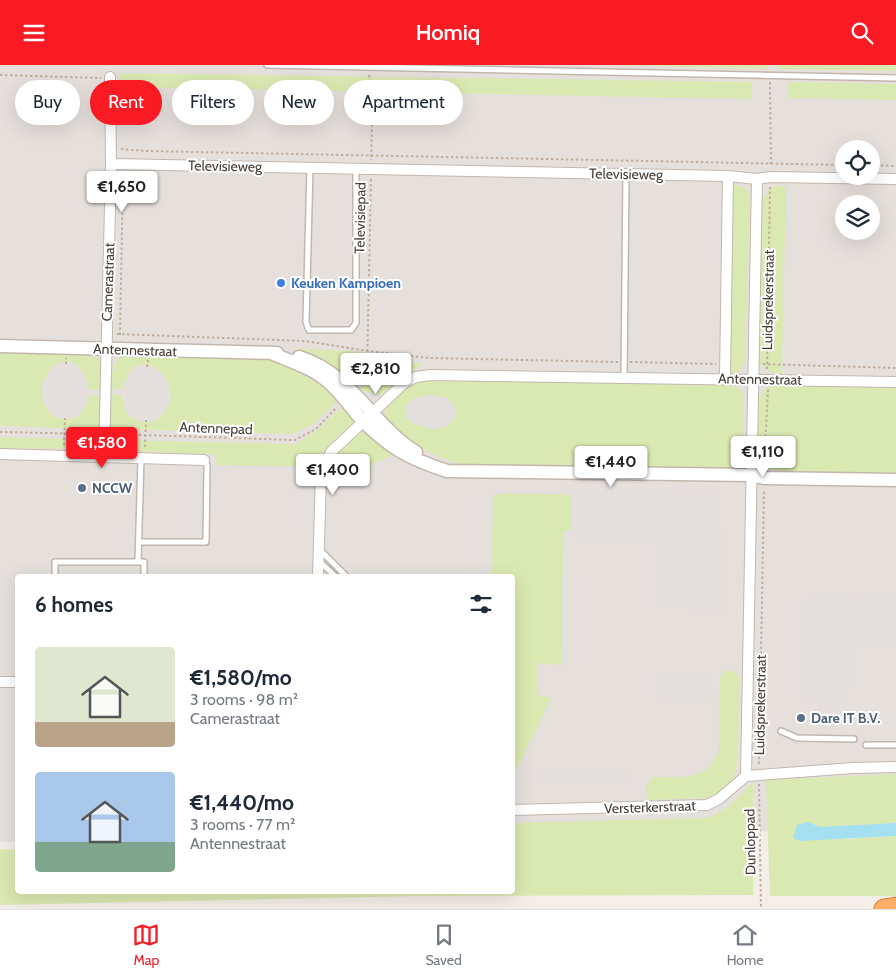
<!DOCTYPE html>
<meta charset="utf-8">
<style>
:root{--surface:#fff;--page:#f2f2f3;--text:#1f2937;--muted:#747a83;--line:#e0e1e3;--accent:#fa1a24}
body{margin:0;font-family:Cabin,sans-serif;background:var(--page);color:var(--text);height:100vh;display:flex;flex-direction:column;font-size:19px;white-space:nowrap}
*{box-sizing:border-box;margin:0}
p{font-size:16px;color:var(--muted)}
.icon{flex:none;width:28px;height:28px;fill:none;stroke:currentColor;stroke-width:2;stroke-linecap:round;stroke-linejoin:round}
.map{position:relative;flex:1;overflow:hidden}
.details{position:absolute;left:15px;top:509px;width:500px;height:320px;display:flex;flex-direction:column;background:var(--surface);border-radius:5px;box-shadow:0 5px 20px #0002}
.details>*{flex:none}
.banner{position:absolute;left:15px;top:15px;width:500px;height:45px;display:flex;gap:10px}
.fabs{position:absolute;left:835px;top:75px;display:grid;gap:10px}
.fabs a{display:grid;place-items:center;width:45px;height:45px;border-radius:50%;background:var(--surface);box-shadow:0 5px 20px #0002;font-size:25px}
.price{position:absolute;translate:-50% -42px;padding:0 11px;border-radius:5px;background:#fff;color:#222;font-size:16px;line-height:32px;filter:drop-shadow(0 1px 2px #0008)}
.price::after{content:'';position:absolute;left:50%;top:30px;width:15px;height:11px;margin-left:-8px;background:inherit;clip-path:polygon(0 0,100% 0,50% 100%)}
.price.current{background:var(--accent);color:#fff}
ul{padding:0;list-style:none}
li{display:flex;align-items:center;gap:15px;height:125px;padding:0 20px}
li span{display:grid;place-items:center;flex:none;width:140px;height:100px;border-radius:5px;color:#555}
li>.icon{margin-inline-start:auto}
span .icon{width:60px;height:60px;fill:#fffc;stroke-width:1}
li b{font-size:21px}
h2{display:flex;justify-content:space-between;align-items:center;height:60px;padding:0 20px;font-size:21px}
.tag{padding:0 18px;border-radius:22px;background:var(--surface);box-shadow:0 5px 20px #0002;font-size:18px;line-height:45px}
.tag.current{background:var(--accent);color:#fff}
header{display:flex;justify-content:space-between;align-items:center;height:65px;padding:0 20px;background:var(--accent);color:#fff;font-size:22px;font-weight:600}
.tab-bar{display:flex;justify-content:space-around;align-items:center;height:70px;border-top:1px solid var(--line);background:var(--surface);font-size:14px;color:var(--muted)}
.tab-bar a{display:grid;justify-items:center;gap:2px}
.tab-bar .current{color:var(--accent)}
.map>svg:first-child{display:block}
</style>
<header><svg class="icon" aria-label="menu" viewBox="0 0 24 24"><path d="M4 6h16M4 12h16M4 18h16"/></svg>Homiq<svg class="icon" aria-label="search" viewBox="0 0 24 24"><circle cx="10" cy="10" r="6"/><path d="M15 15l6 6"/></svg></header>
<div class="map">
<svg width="896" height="844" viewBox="0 0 896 844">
<rect width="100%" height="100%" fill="#f4eee8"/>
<!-- industrial -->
<path fill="#e6e0dd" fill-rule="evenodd" d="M0,0H896V765L513,770L512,511H18L17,777H0ZM844,84H871V111H844ZM844,139H871V166H844Z"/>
<!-- green -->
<path fill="#dae8b1" d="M600,0H768V4Z
M777,0H896V6L777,4Z
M119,8L751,17V34L119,22Z
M788,17L896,19V35L788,33Z
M731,120C740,120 746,121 750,130L745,294C743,304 739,308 729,309Z
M776,121H786L782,310L767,306L759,297L763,134L770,124Z
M294,283L362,287L363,305L352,319C333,302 318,292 294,283Z
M0,287L89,290L99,294L102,300L101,325H89C77,267 27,309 46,343C53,355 64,355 76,353C83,346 87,340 89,330L102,331V364L0,361Z
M122,290L271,292L302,305L326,320L339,334L314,359L292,369L110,364L109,330H122C123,335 124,344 128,349C135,357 150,360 159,353C195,323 136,267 123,324H110C112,311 111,299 122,290Z
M372,291L423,299L380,330L359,325L369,315Z
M439,313L728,320L738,323L744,331L743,392L739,401L733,404L463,400C435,392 398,376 384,348C393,327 417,314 439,313Z
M772,321L896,323V408L776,406L767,402L758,394V337L764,324Z
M345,340L356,356L325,384L314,402L217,400L215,390L123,385L118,382L113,375L296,379L318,364Z
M361,365L368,366L393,390L372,399L371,409L330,408C329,388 349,376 361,365Z
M0,372L98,375L92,384L0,383Z
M505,428L572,430L571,465L563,466L561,600L537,598V630L551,633L519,700L513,709L512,511H492L493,430Z
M727,605L736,607L739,614C738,634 741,697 733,713C728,722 719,730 710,733L647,735L646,722L652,712C682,711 708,718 719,684L720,612Z
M896,709V758L820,762L807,757L797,761L846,774L896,771V831H770L766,715Z
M753,717V830L418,831L0,840V784L17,785L18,826H512L513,758L704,753L714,750L725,744Z"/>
<!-- parking -->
<path fill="#e2dfdd" d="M62,299H71L78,303L83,311L87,320L86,333L83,342L73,352L65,353L58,352L52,348L46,338L45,329L46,321L52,306Z
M142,302H150L160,308L166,322L167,331L164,341L158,350L150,354L146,355L135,351L130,347L126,334V324L129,313L137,304Z
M427,330L444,332L452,337L457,348L455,354L448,360L438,364H430L414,359L407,354L405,346L407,340L414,334Z
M577,428L720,430L721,545L662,542L663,476L576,473Z
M816,527H850V534H856L854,623H848V642L824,641V633H805L807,534L816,535Z
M863,527L896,528V583H862Z
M711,609L710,629L707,634L660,632V610Z
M543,708H627V714H543Z
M17,720V754H0V730L10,728Z"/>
<!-- water -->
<path fill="#a5e0f0" d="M807,757L820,762L896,758V771L800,776L793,773L797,760Z"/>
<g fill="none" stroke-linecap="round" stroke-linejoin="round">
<defs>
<path id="service" d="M267,0L896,13
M310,103L306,257L309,265H351L356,258V104
M624,313L626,110
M139,477H206L207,400L204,395
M319,484L346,511
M319,496L335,511
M138,497L141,393
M55,511V497H144V511
M781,666L797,673L854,674
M866,680H896"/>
<path id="minor" d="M111,99L728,111L757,114L770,112L896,114
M725,313L728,111
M0,389L204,395
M104,392L111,99L110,12
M318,511L321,408L331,387L404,318L416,312L431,310L896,317
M0,617H18
M746,711L757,114
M512,745L707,740L719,734L746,711L853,703L896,702"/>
<path id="tertiary" d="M0,281L277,288
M271,288C290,296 310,302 326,315C340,326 350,342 362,355C389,383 410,394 447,406L750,410L764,413L896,415
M299,292C353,309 372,360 416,387"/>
<path id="motorway" d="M884,844L896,842"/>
</defs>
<!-- service casing -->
<use href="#service" stroke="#c3b7ad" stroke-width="8"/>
<!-- minor casing -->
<use href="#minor" stroke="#c3b7ad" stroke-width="12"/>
<!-- tertiary casing -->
<use href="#tertiary" stroke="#c3b7ad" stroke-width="15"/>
<!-- motorway casing -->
<use href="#motorway" stroke="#dd8039" stroke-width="21"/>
<!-- path -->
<path stroke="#c1ad9c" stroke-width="2" stroke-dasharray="2.5 2.5" stroke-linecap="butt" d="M0,10L101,13
M369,10L373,23L371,95
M770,17L771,102
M121,84L147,86L844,100
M871,100L896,101
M117,269L305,276L368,286L430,293L618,297
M120,270L123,109
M630,297L716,299
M66,299V293
M763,299L896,303
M147,302L148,295
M767,304L770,122
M367,306H405
M360,319L366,313L367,306L371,114
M0,367L94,369
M114,369L295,375L316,364L337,342
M64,380L65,353
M145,382L146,355
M764,402L768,324
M759,699L764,424
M759,719L761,844"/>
<!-- service -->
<use href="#service" stroke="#fff" stroke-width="5"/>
<!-- minor -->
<use href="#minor" stroke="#fff" stroke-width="10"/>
<!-- tertiary -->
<use href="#tertiary" stroke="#fff" stroke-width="12"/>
<!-- motorway -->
<use href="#motorway" stroke="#fdaf6a" stroke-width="19"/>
</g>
<!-- markers -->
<circle fill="#3f7fe0" stroke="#fff" stroke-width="2" cx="281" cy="218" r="5"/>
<g fill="#5c6f8a" stroke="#fff" stroke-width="2">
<circle cx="82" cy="423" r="5"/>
<circle cx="801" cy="653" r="5"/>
</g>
<g text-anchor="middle" stroke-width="4" stroke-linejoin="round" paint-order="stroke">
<!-- street labels -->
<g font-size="14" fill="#473e37" stroke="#fff">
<text transform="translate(225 101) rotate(1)" y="5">Televisieweg</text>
<text transform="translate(626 109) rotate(1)" y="5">Televisieweg</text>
<text transform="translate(360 153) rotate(-89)" y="5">Televisiepad</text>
<text transform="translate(108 217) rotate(-88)" y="5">Camerastraat</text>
<text transform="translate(768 235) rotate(-89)" y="5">Luidsprekerstraat</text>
<text transform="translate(135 285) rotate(2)" y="5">Antennestraat</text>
<text transform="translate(760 314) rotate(1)" y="5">Antennestraat</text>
<text transform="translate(216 363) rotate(2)" y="5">Antennepad</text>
<text transform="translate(760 640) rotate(-89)" y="5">Luidsprekerstraat</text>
<text transform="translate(650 742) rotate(-2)" y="5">Versterkerstraat</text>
<text transform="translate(750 777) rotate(-91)" y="5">Dunloppad</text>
</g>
<!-- shop labels -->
<g font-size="14" font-weight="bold" fill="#366cbe" stroke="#fff" text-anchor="start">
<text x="291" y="223">Keuken Kampioen</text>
</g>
<!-- service labels -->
<g font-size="14" font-weight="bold" fill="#4e5e75" stroke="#fff" text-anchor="start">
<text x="92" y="428">NCCW</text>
<text x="811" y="658">Dare IT B.V.</text>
</g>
</g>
</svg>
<div class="fabs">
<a><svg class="icon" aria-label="locate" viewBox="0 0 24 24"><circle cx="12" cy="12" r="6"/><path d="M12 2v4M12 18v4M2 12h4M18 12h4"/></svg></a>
<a><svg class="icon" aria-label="layers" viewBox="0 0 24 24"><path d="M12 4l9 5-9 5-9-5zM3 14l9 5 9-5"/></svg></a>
</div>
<b class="price" style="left:122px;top:148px">€1,650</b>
<b class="price" style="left:376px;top:330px">€2,810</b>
<b class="price current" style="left:102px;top:404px">€1,580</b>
<b class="price" style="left:763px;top:413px">€1,110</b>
<b class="price" style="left:611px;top:423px">€1,440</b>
<b class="price" style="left:333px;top:431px">€1,400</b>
<div class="banner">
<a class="tag">Buy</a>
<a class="tag current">Rent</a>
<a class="tag">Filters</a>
<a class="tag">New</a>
<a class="tag">Apartment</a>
</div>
<section class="details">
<h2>6 homes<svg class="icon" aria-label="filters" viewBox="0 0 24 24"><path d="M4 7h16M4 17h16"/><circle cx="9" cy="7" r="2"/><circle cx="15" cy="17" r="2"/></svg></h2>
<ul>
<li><span style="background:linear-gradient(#dfe7d0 75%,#b9a48a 0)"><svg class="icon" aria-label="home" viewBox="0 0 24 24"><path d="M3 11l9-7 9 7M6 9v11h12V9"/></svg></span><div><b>€1,580/mo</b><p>3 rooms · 98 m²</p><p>Camerastraat</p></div></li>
<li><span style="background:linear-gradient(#a9c7e8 70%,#7fa58c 0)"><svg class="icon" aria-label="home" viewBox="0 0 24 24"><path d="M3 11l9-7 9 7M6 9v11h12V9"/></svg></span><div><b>€1,440/mo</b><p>3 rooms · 77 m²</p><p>Antennestraat</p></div></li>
</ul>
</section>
</div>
<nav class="tab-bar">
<a class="current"><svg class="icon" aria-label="map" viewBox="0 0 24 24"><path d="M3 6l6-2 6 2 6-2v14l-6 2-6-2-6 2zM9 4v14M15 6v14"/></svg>Map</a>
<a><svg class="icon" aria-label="saved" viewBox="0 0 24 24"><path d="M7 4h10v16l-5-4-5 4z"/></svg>Saved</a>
<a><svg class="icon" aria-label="home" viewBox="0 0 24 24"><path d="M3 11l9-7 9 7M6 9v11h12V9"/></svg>Home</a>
</nav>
